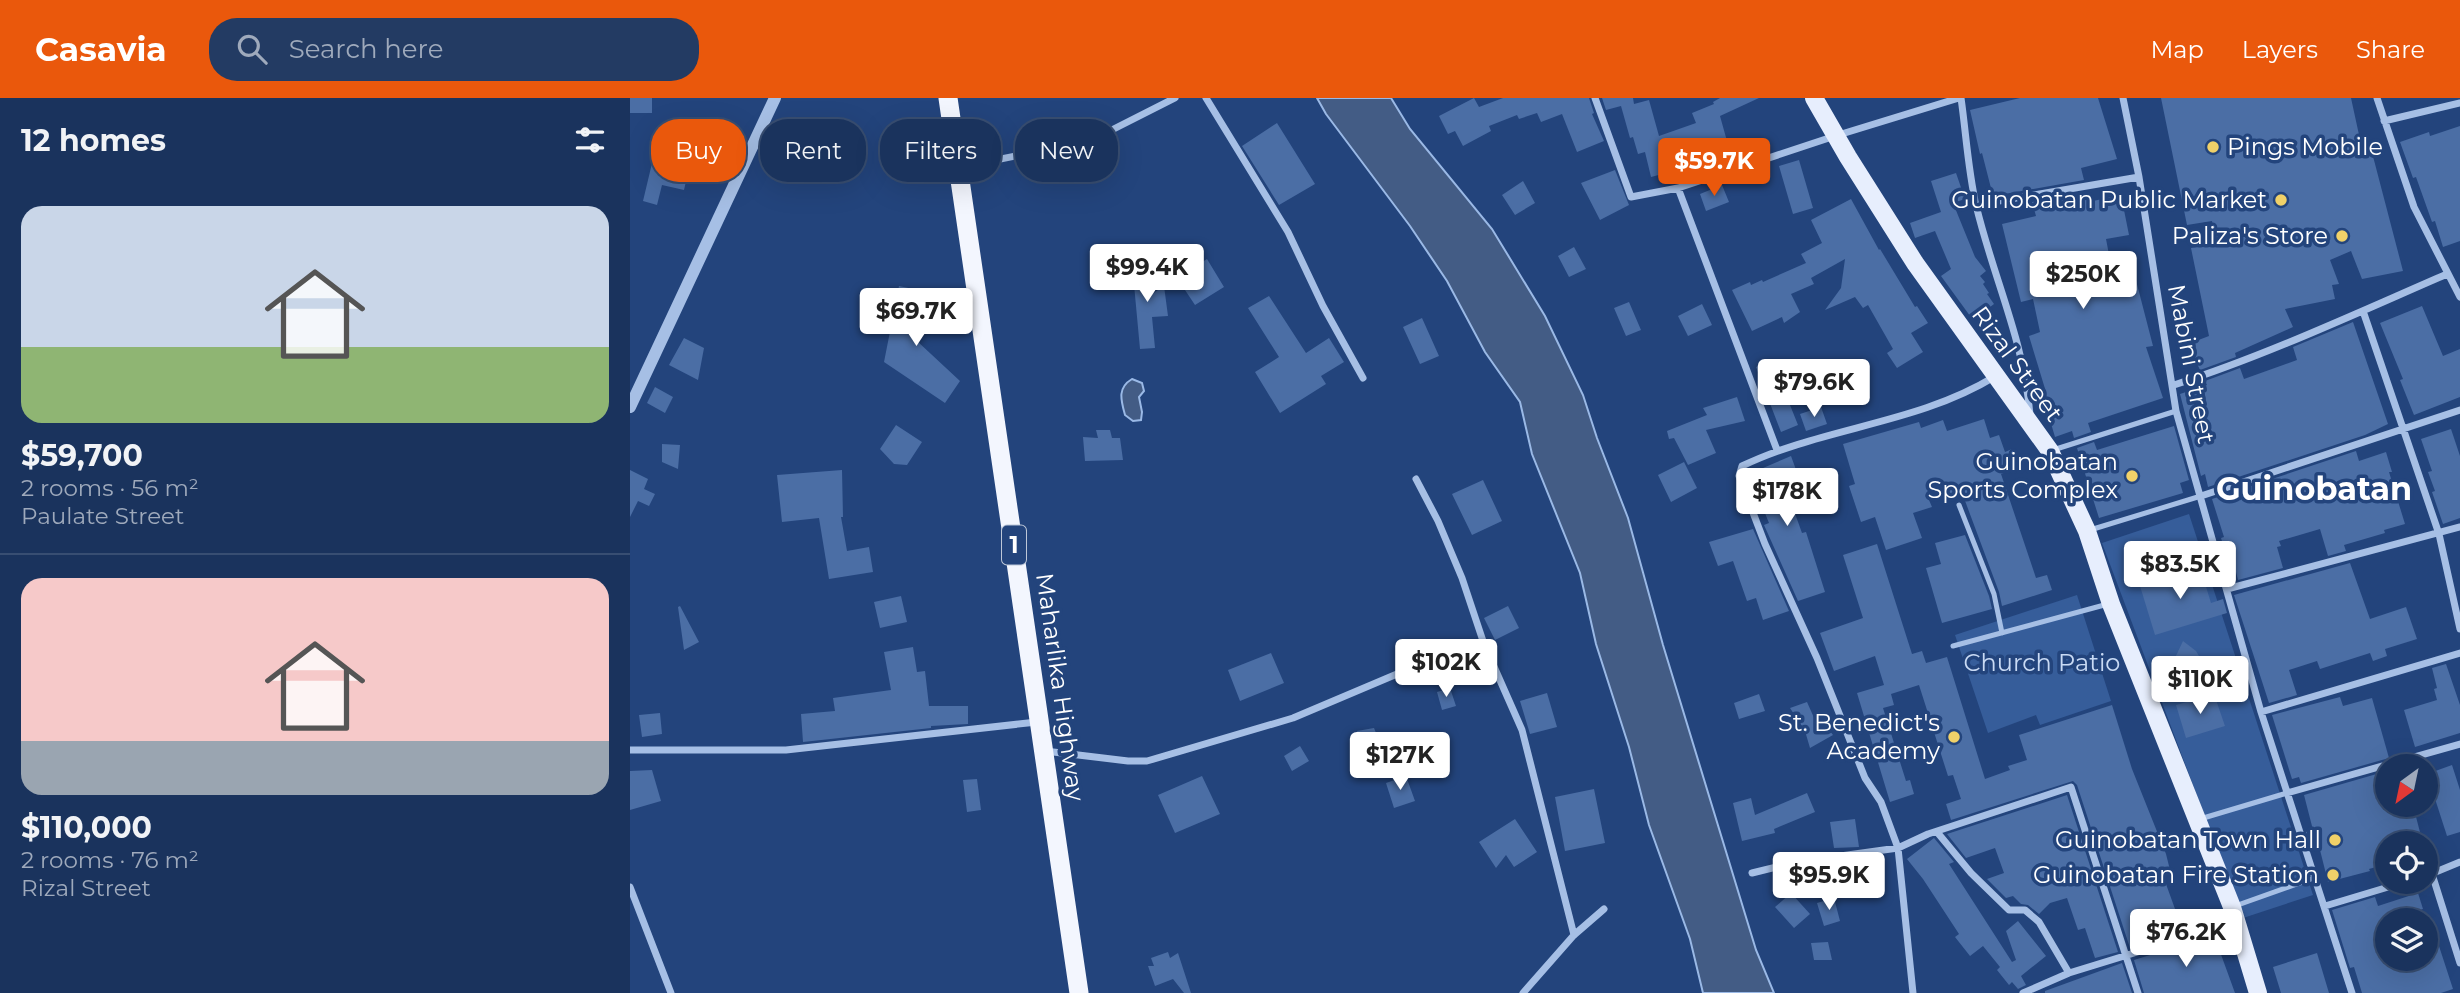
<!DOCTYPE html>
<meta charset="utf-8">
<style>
:root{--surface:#1a335d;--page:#233b63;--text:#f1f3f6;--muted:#9faabc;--line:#384e72;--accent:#ea580c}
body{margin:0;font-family:Montserrat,sans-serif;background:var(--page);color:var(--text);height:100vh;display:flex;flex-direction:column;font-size:26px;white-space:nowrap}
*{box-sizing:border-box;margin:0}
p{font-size:23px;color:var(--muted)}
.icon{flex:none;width:38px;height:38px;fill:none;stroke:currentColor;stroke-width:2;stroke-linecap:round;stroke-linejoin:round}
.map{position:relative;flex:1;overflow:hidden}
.panel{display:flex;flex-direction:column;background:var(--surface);width:630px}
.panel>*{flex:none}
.guide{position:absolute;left:21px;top:21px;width:665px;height:63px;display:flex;gap:14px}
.needle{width:46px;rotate:213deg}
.buttons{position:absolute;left:1745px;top:656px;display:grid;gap:14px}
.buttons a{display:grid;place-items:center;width:63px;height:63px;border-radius:50%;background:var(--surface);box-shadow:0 7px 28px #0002,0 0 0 2px var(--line);font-size:35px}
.price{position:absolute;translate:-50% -60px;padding:0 16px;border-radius:7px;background:#fff;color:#222;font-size:23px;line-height:46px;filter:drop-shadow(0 2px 4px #0008)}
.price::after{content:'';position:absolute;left:50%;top:42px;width:21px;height:16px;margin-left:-10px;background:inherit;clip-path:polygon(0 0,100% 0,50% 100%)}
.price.selected{background:var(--accent);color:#fff}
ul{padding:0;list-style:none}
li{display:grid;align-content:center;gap:14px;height:371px;padding:0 21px}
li+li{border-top:2px solid var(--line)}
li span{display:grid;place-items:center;height:217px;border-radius:21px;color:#555}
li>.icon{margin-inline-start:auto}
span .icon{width:126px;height:126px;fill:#fffc;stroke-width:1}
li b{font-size:30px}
h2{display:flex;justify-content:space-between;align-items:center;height:84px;padding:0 21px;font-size:30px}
.pill{padding:0 24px;border-radius:28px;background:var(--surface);box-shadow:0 7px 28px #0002,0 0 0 2px var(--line);font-size:24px;line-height:63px}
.pill.selected{background:var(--accent);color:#fff}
header{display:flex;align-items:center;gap:42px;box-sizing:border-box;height:98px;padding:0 35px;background:var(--accent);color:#fff}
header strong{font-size:33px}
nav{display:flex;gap:38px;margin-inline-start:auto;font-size:24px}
.search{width:490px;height:63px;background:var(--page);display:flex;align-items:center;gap:18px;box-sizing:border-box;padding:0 24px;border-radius:28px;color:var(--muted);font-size:26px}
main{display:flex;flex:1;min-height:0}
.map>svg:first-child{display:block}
</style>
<header>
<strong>Casavia</strong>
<div class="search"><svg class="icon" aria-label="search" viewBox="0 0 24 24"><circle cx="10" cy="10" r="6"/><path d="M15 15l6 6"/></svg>Search here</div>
<nav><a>Map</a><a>Layers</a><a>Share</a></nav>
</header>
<main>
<section class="panel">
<h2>12 homes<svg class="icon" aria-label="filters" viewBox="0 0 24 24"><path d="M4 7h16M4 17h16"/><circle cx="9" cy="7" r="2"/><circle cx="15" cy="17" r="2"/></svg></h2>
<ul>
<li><span style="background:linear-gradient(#c9d6e8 65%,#8fb573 0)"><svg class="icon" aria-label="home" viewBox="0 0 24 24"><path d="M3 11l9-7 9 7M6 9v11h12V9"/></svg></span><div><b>$59,700</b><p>2 rooms · 56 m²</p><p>Paulate Street</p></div></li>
<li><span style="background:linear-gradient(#f6c9c9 75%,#9aa5b1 0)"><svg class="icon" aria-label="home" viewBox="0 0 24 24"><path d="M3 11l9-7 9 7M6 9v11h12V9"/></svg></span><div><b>$110,000</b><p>2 rooms · 76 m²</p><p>Rizal Street</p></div></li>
</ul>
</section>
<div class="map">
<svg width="1830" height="895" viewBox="0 0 1830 895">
<rect width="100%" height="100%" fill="#23447c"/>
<!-- green -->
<path fill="#365d9a" d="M1559,416L1683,797L1613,820L1472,445Z
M1447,497L1481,603L1410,627L1406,617L1358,635L1325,537Z"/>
<!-- water -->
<path fill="#435c85" stroke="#9ab9e6" stroke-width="2" d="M687,0H761L780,31L862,131L915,218L953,297L967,340L998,420L1033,547L1126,852L1144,895H1073L1060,841L1019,727L999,649L966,546L950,475L902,356L890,304L855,254L817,183L780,128L696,16Z
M502,281L512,285L514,293L509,299L512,314L511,322L503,323L495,317C491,302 487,290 502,281Z"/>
<!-- building -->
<path fill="#4b6ea5" d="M0,0H22V15H0Z
M844,0L849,9L873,0H959L964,15L962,16L974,43L947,54L932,16L911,24L907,15L889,21L887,17L859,28L861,33L833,48L825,33L818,36L809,18Z
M972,0H1003L1004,6L1019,2L1029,38L1066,25L1062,15L1084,6L1083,4L1090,0H1129L1090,18L1102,61L1076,68L1073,55L1045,64L1048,72L1021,79L1015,54L1008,56L1003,39L1000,40L991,8L976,12Z
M1390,0H1468L1487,61L1451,70L1454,82L1363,98L1352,55L1350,56L1340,12Z
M1531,0H1721L1731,46L1739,43L1773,173L1732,181L1721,153L1700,162L1709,186L1702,187L1705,201L1655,211L1663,229L1605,255L1606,259L1570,272L1558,246L1579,238L1561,150L1586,145L1582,123L1557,127Z
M647,25L685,86L649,107L612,48Z
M1830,28V143L1813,149L1805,123L1802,124L1786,79L1783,80L1770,44L1799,34L1800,38Z
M69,47L93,59L84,78L59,67Z
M23,61L59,70L54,92L32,87L27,107L13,103Z
M1169,62L1183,110L1163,116L1149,68Z
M985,72L999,107L970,122L951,85Z
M1326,75L1335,101L1323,105L1345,159L1356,173L1350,178L1355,184L1353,186L1359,195L1357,196L1364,206L1343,222L1311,178L1321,171L1305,133L1285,140L1280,125L1311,114L1301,83Z
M893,83L905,105L885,117L872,97Z
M1092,87L1099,104L1076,113L1070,96Z
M1457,94L1458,100H1462L1463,103L1491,97L1499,137L1476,141L1481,167L1501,163L1523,248L1516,249L1533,300L1458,325L1461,334L1444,340L1442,333L1425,339L1412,295L1416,294L1399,238L1410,234L1403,201L1391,204L1372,126L1406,118L1402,104Z
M1221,101L1249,152L1250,151L1285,209L1287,208L1298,225L1281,235L1293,254L1267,270L1257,255L1263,251L1238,207L1233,210L1225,199L1195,212L1211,190L1215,161L1181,180L1184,186L1161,196L1170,214L1154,225L1152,219L1122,233L1102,192L1120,184L1121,187L1132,182L1133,184L1176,165L1171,156L1192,145L1181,122Z
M944,149L956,171L939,179L928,158Z
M577,161L594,189L565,207L547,180Z
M519,164L522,196L534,188L538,218L522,219L525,250L510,251L502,165Z
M269,188L297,194L287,243L330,283L315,305L254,264Z
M639,198L676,255L699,240L714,264L691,278L696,286L650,315L625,274L649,259L618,210Z
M999,204L1011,232L996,238L984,210Z
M1072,206L1082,227L1058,238L1048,218Z
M1792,208L1813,258L1830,251V299L1784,317L1770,282L1773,281L1750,225Z
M792,220L809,258L790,266L773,229Z
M1723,224L1758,326L1735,337L1578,389L1575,376L1571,378L1550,296L1577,287L1575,283L1610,270L1614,281L1667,262L1663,249Z
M54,240L74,250L68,282L39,267Z
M1148,261L1155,303L1158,302L1168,327L1151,334L1126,269Z
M25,289L43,299L35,315L17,305Z
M1107,299L1115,323L1076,332L1086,355L1058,367L1044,340L1039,341L1037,333L1077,317L1073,310Z
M1191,309L1197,326L1176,333L1170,316Z
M1354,321L1360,340L1369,337L1375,354L1382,351L1387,365L1381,368L1382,372L1371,376L1406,480L1417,477L1422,492L1372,508L1369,494L1331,392L1299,402L1302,409L1283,415L1292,440L1256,452L1245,419L1231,424L1219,388L1225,386L1213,346L1289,324L1291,330L1313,322L1317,333Z
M266,327L292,344L277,367L264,366L250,351Z
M1544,328L1559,382L1550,385L1553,395L1469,420L1447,350L1464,344L1467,352Z
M1821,331L1830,358V420L1813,426L1802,394L1805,393L1798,374L1802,373L1791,341Z
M466,332H480L482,340H490L493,362L455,363L453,339L468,340Z
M32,346L50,347L48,371L32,364Z
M1726,353L1729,363L1756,354L1762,374H1759L1775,426L1754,432L1755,435L1714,447L1716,453L1698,458L1690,431L1649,443L1651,448L1647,449L1653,470L1608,482L1603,462L1598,463L1591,440L1594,439L1582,401Z
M1161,358L1169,380L1154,385L1172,435L1176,434L1195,494L1168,503L1134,427L1139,425L1119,376Z
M1054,364L1067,390L1041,404L1028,377Z
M0,372L18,381L14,391L25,396L19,408L8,403L0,419Z
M212,372L213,419H211L217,453L239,449L243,474L199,481L189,420L152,424L147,377Z
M853,382L872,423L842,437L822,396Z
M1123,431L1159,513L1133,522L1126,500L1117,503L1103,463L1088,468L1079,444Z
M1335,437L1359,498L1362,511L1312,525L1296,470L1311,466L1305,445Z
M1247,446L1282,556L1292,553L1296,565L1317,559L1355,681L1380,672L1378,668L1397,662L1389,637L1482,607L1502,671L1536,756L1540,772L1532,775L1553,833L1500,850L1447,687L1443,683L1321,722L1316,706L1331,701L1323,677L1318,678L1289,587L1261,596L1264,607L1253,610L1276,683L1280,682L1284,696L1260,704L1227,595L1254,587L1245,558L1204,573L1190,535L1233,520L1213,457Z
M1720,465L1740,521L1776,509L1787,541L1755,551L1757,558L1743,563L1740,555L1690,571L1687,563L1659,572L1667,597L1639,605L1604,497Z
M1570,469L1581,505L1593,501L1597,515L1525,537L1510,488Z
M271,498L277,524L250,530L244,504Z
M50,508L69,544L54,552L48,509Z
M878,508L889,530L865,542L854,520Z
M1553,543L1566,553L1569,558V564L1560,573L1549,571L1544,562Z
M283,549L287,574L295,573L299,608H338V626L301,628V630L173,644L171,616L205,613L203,600L261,592L254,554Z
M641,555L654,585L610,603L598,572Z
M1816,566L1830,607V635L1785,649L1774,612L1807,602L1804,591L1807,590L1802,570Z
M820,590L826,608L812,612L807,594Z
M917,595L927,629L900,636L890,603Z
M1129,596L1135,613L1109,621L1104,605Z
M1584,596L1595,628L1556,640L1546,607Z
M1710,599L1713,608L1742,600L1759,660L1671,685L1669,679L1662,681L1642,617Z
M1177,604L1185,622L1189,619L1203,637L1180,650L1175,633L1160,610Z
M30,615L32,636L12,639L9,617Z
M744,630L754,655L738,661L727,633Z
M670,648L679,663L662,673L654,658Z
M1822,667L1830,692V734L1817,738L1797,676Z
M22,672L31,703L0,712V673Z
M1757,673V707H1783L1793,746H1757V766L1739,771L1740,773L1698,784L1689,748L1681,749L1676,734L1683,732L1674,697Z
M572,678L590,716L545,735L528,697Z
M776,678L785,703L764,710L756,685Z
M347,681L351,712L337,714L333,682Z
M964,691L975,745L935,753L925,699Z
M1177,695L1185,714L1144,731L1145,735L1112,743L1103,705L1121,700L1125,717Z
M1437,697L1488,854L1465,860L1455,830L1448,832L1437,800L1420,805L1409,816L1398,807L1391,806L1383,798L1376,800L1357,781L1374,775L1365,750L1336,760L1317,736Z
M885,721L907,754L884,769L876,757L866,770L849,744Z
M1225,721L1229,749L1204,750L1200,724Z
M1304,740L1324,764L1319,766L1382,864L1386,862L1376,833L1388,823L1416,858L1391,878L1396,887L1388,891L1382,884L1379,887L1367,872L1370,869L1353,848L1340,858L1325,839L1329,836L1293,781L1277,761Z
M1161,795L1180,816L1164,830L1145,809Z
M1788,795L1793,811L1757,822V861H1796V849L1808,845L1823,891L1811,895H1732L1724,869L1720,870L1702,812L1745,799L1748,808Z
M1204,800L1210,823L1194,828L1187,805Z
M1588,836L1593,850L1589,851L1605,895H1514L1504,862Z
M1198,844L1202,862H1184L1181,845Z
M538,854L540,860L548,855L561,895H554L543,881L525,888L518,868H524L521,860Z
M1687,855L1699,895H1651L1643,869Z
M1492,865L1502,895H1415V893Z"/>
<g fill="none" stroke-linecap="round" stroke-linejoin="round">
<!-- service -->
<path stroke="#a6bfe5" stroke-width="5" d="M1423,352L1546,313
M1329,407L1364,496L1372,535
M1460,432L1571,398
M1323,548L1478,506
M1570,721L1657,695
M1605,808L1684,780"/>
<!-- minor -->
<path stroke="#a6bfe5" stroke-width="7" d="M576,0L658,134L693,208L733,280
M965,0L1001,99L1048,90L1205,38L1329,0
M1331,0C1336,35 1338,72 1346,107C1363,179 1394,242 1400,317
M1493,0L1509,79L1546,313L1631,614L1722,895
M1747,0L1784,109L1830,199
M1754,23L1830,5
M331,69L460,43L545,0
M1048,90L1147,352
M1346,107L1509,79
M1733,213L1809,436L1830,531
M1544,287C1637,257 1727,215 1817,176
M786,381L808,423L832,480L854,546L892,632L944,837
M1571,398L1830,312
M1597,491L1830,429
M1631,614L1830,555
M0,652H156L407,624
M415,653L498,663H517L663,620L819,554L854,546
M1657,695L1830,646
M1307,734L1341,775L1379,812H1395L1409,824L1439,875
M1122,775L1167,764L1268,750L1298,736L1441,689L1508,895
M1802,776L1830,865
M1796,778L1830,764
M0,789L41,895
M1695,808L1775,784
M893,895L944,837L974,811
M1283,895L1268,750L1251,704L1235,680L1187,560L1135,446L1109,378L1112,368C1193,329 1287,326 1364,279
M1393,895L1439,875L1605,824"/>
<!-- tertiary -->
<path stroke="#a6bfe5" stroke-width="12" d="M0,309L145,0"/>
<!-- primary -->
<path stroke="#e7eefd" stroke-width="18" d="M1184,0L1218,59L1285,165L1420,353L1457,433L1481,506L1602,809L1628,895"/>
<!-- trunk -->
<path stroke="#f3f6fe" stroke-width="19" d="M318,0L449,895"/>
</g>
<!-- markers -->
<g fill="#f0d169" stroke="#23447c" stroke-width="2.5">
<circle cx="1583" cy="49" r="7"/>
<circle cx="1651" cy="102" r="7"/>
<circle cx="1712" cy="138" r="7"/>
<circle cx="1502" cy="378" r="7"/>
<circle cx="1324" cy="639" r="7"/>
<circle cx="1705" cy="742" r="7"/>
<circle cx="1703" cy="777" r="7"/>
</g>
<g text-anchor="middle" stroke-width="7" stroke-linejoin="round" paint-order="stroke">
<!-- shield labels -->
<rect fill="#23447c" stroke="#bdc7d8" stroke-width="2" x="372" y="427.5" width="24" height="39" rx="5"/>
<g font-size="23" font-weight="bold" fill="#fff">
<text x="384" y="455">1</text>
</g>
<!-- poi labels -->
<g font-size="24" fill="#fff" stroke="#23447c" text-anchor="end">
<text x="1597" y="57" text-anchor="start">Pings Mobile</text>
<text x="1637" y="110">Guinobatan Public Market</text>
<text x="1698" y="146">Paliza's Store</text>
<text x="1488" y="372">Guinobatan<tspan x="1488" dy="28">Sports Complex</tspan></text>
<text x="1310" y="633">St. Benedict's<tspan x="1310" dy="28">Academy</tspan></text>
<text x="1691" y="750">Guinobatan Town Hall</text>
<text x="1689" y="785">Guinobatan Fire Station</text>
</g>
<!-- street labels -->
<g font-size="24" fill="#fff" stroke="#23447c">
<text transform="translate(1387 266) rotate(54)" y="8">Rizal Street</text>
<text transform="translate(1561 266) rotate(79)" y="8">Mabini Street</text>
<text transform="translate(430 589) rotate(82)" y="8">Maharlika Highway</text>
</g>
<!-- park labels -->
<g font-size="24" fill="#c9daf4" stroke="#23447c">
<text x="1412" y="573">Church Patio</text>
</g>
<!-- district labels -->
<g font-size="32" font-weight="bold" fill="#fff" stroke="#23447c">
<text x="1684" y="402">Guinobatan</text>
</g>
</g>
</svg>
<div class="buttons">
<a><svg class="needle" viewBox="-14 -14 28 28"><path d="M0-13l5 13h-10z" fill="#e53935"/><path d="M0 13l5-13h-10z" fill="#9faabc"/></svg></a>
<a><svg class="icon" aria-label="locate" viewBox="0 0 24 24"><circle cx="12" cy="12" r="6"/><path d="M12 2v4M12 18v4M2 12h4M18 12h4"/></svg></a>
<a><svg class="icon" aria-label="layers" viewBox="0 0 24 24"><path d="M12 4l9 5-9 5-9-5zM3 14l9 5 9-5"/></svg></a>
</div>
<b class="price selected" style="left:1084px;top:100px">$59.7K</b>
<b class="price" style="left:517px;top:206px">$99.4K</b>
<b class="price" style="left:1453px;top:213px">$250K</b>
<b class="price" style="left:286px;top:250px">$69.7K</b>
<b class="price" style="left:1184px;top:321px">$79.6K</b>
<b class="price" style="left:1157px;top:430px">$178K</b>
<b class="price" style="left:1550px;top:503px">$83.5K</b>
<b class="price" style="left:816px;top:601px">$102K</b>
<b class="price" style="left:1570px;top:618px">$110K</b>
<b class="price" style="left:770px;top:694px">$127K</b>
<b class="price" style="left:1199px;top:814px">$95.9K</b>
<b class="price" style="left:1556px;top:871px">$76.2K</b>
<div class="guide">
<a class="pill selected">Buy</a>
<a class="pill">Rent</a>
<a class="pill">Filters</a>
<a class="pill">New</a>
</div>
</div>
</main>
